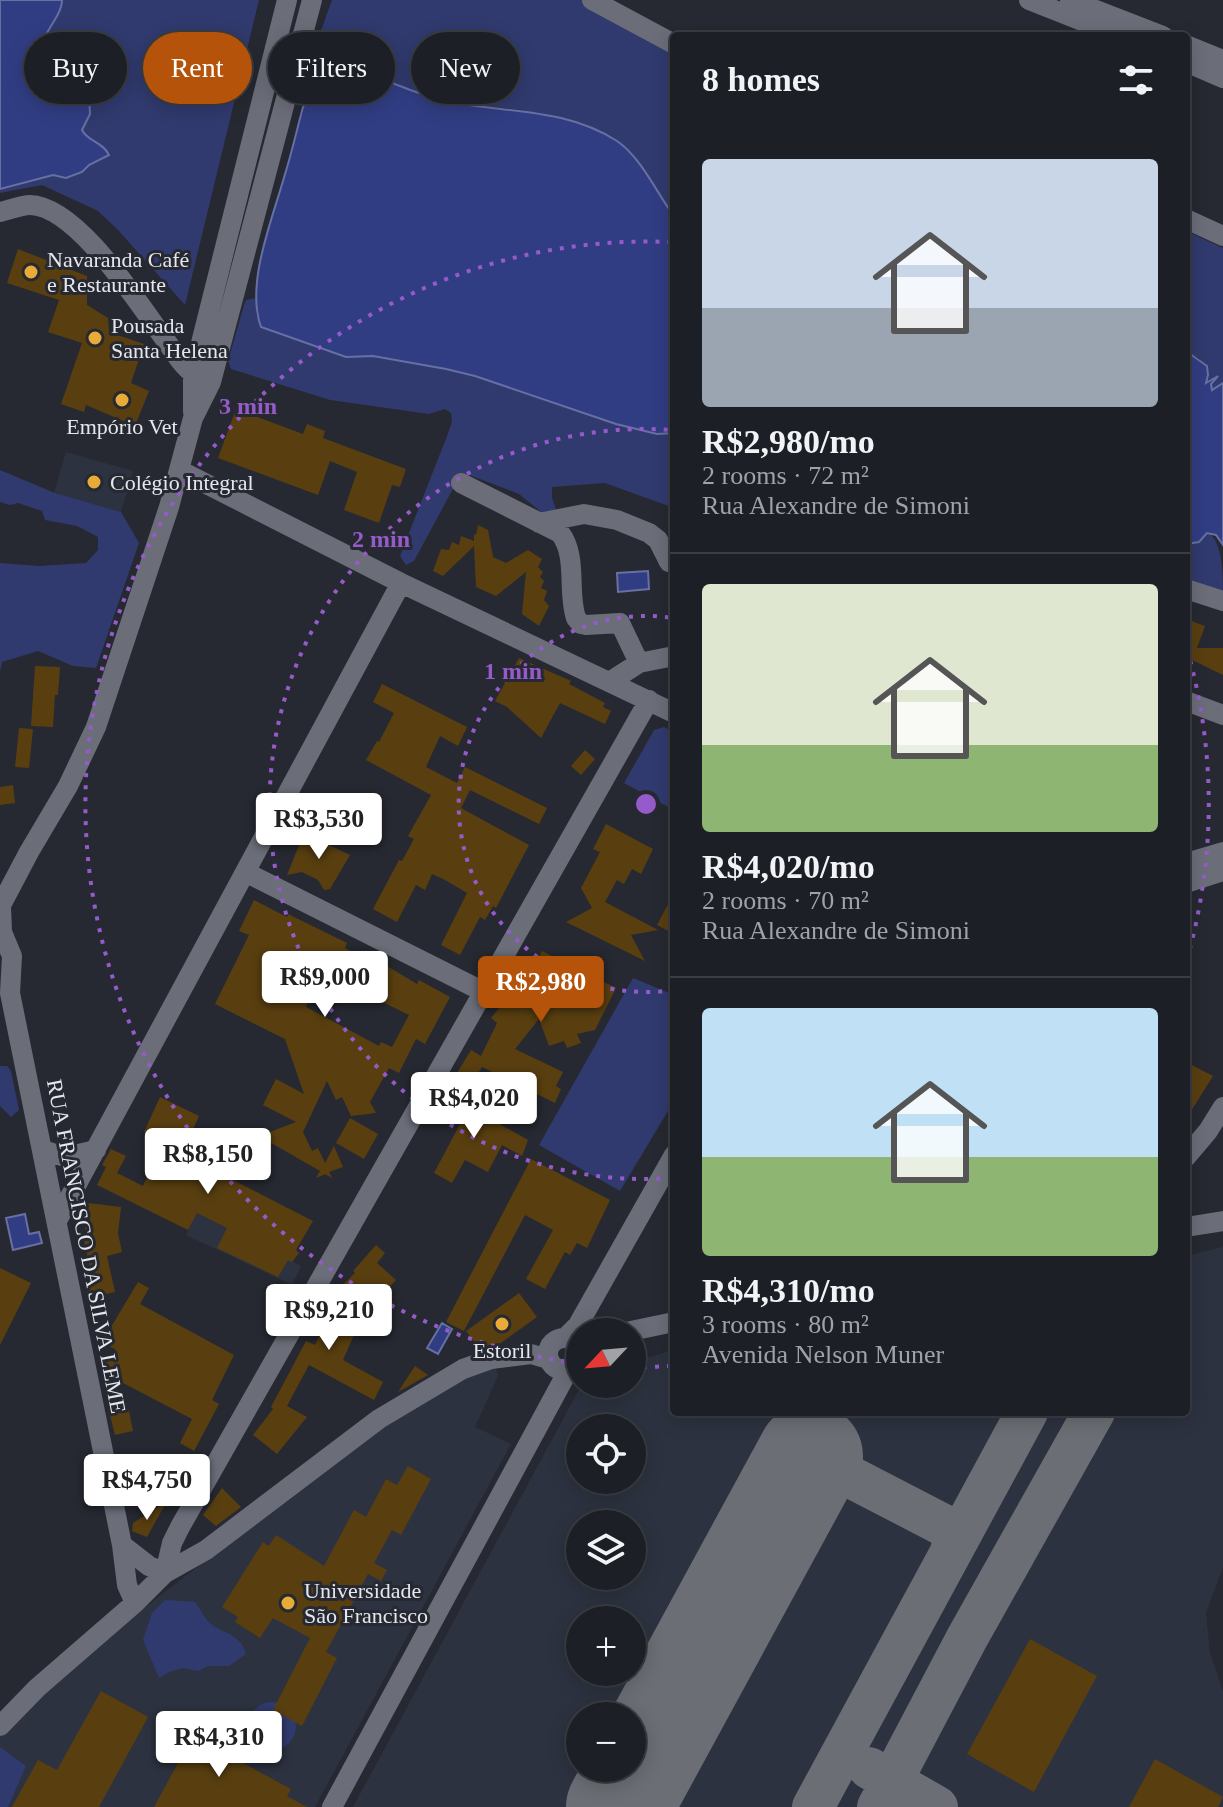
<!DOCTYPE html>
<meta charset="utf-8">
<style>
:root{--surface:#1c1f25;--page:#25272d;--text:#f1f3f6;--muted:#a0a2a7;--line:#3a3d42;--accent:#b45309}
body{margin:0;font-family:Georgia,serif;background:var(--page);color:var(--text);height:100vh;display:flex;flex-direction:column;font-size:30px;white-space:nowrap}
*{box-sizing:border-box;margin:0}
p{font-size:26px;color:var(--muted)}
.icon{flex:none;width:44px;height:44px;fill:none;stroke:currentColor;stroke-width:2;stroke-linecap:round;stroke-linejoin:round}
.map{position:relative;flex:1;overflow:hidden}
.drawer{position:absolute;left:670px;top:32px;width:520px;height:1384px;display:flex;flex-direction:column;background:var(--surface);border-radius:8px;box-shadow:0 4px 20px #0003,0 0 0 2px var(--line)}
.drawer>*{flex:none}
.top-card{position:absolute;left:24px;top:32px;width:526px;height:72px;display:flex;gap:16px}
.needle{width:52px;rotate:244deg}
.buttons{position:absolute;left:566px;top:1318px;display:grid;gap:16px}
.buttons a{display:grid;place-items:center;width:80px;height:80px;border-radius:50%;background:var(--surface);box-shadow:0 4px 20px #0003,0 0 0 2px var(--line);font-size:40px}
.price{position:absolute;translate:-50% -68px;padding:0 18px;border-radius:8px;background:#fff;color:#222;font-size:26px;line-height:52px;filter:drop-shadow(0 2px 4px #0008)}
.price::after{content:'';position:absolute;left:50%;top:48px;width:24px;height:18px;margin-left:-12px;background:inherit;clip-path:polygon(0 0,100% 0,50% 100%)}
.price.active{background:var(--accent);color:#fff}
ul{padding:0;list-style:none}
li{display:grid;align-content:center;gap:16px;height:424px;padding:0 32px}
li+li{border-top:2px solid var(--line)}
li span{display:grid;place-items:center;height:248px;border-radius:8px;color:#555}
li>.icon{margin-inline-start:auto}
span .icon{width:144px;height:144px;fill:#fffc;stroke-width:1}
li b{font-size:34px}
h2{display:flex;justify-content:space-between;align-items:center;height:96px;padding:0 32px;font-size:34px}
.tag{padding:0 28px;border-radius:36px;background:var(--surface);box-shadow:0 4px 20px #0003,0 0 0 2px var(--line);font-size:28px;line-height:72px}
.tag.active{background:var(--accent);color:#fff}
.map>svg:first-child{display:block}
</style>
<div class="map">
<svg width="1223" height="1807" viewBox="0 0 1223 1807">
<rect width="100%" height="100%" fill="#262931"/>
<!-- built -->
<path fill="#2d3240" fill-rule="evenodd" d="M66,452L133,471L121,512L54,493Z
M197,1212L301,1266L292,1285L186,1235Z
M1223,1247V1567L1206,1613L1210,1653L1223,1691V1807H353L582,1384H632V1362L674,1350V1412H1186V1256ZM580,1428H632V1480H580ZM580,1524H632V1576H580ZM580,1620H632V1672H580ZM580,1716H632V1768H580Z
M495,1365L498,1376L475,1427L511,1444L315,1807H0V1733L113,1632L411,1402Z"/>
<!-- green -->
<path fill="#303a6e" d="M0,0H259L185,305L118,230L98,211L42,185L0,193Z
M332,0H586L674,50V212L522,110L456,103L410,90L358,69C341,75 322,80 310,96L300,89Z
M1186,231L1223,248V383L1215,390L1210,388L1216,376L1205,383L1200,359L1186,351Z
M256,298V314L262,327L346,357L373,356L446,369L475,376L616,424L657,434L674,433V508L605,483L552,487V498L556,509L546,516L519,494L469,475L461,477L455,485L414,561L406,565L400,556L447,436L452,422L451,413L445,409L429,414L330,400L231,369L228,361L244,305L246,300Z
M0,470L55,493L121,512L139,543L96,668L73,666L38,651L2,662L0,672V563L39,566L86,563L98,550V537L77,526L45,520L42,511L18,503L10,505L0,502Z
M1207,532C1223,540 1223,575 1223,596L1186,582V544H1190Z
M664,727L674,732V810L624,783L654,730Z
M633,978L674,995V1101L620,1191L539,1145Z
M0,1066H7L11,1071L19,1110L11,1117L0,1106Z
M165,1600L195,1602C200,1609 205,1619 211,1624C225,1635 240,1633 246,1654L229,1666H208L198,1671L183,1668L169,1672L159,1678L143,1640L152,1613Z
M248 1726a24 24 0 1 1 48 0a24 24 0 1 1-48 0Z
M0,1747L26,1766L8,1807H0Z"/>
<!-- water -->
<path fill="#313d83" stroke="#6770a3" stroke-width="2" d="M0,0H62C62,14 47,29 42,43L50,50V63L61,66C64,81 75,90 89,95L90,114L82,130C88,142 102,141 109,155L89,165L82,172L66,178L53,175L0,189Z
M358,69C390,82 423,97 457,103C512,113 567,109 617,141C639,156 654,187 669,209L674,212V433L657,434L616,424L475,376L446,369L373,356L346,357L261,327C245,283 273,218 285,174C292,152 297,129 303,107C319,83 332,78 358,69Z
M1186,351L1207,366L1208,375L1206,383L1218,376L1211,384L1212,390L1223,383V545L1216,535L1207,533L1199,542L1186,544Z
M648,571L649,589L618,592L617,573Z
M25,1214L29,1234L39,1232L42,1243L13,1250L6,1218Z
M442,1323L452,1329L438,1354L427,1348Z"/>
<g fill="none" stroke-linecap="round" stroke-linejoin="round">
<!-- taxiway -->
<path stroke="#6b6e74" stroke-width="42" d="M810,1456L949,1528L953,1543L951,1552
M869,1768L937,1807
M813,1807L1027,1412
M878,1807L967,1638L1094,1412"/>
<!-- runway -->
<path stroke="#6b6e74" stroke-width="106" d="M619,1807L810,1456"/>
</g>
<!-- building -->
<path fill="#593f10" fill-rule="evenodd" d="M18,249L87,276V305L108,318L109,332L144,344L131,383L149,391L135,426L86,405L84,412L61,404L82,343L48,332L59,300L7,283Z
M236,409L303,434L307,424L325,431L323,438L406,469L400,487L392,485L379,523L344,510L357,472L330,461L318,495L218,458Z
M478,525L488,530L493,557L506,563L528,550L542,559L538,567L543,572L540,577L544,581L541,588L547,591L544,600L549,606L539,626L522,614L526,572L496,596L476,587L474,546L443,576L433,571L441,549L449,550L452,542L459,545L461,536L474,541V534L476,535Z
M1186,619L1205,626L1197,648H1223V675L1192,660L1186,672Z
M519,658L571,681L569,684L605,703L603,707L611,711L605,724L560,703L541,738L507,707L495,701Z
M35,666L60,667L58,695H55L53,727L31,726Z
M382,684L467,727L458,746L440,736L426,767L457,783L465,767L547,808L539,824L470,790L461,808L529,845L496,908L493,906L485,920L480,917L460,955L441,945L467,893L445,880L432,874L425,890L416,885L397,922L373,909L399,860L402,861L414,839L408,836L431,795L366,760L377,741L379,742L394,713L373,702Z
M19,728L33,729L29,768L15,767Z
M585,750L595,759L581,775L571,766Z
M13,785L15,803L0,805V787Z
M606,824L653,849L641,874L632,869L624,884L617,880L605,902L658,930L631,935L645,961L566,922L592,908L581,888L600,852L593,849Z
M304,833L350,855L330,889L324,890L318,880L302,872L287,875Z
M674,893V934L657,925Z
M254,900L287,917L288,914L347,943L345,948L375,965L377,960L417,984L419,980L450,997L425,1044L416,1039L399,1073L389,1068L370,1102L376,1113L351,1116L342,1097L336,1100L327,1081L303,1132L312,1151L318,1148L325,1163L334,1146L343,1167L329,1172L332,1178L325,1174L316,1178L320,1171L259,1136L296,1122L263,1105L276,1079L304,1094L285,1039L215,1004L249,935L239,931ZM326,965L363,986L360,991L409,1015L392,1047L381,1042L379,1046L306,1007Z
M542,951L616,988L595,1030L577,1034L581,1043L567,1048L564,1041L549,1046L539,1019L515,1049L563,1072L556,1086L561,1089L555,1103L482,1067L473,1082L457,1073L471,1050L481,1056L497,1023L491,1018L508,997L514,1002Z
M1186,1062L1213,1076L1186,1119Z
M441,1096L463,1106L464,1104L528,1140L522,1156L502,1145L488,1172L465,1160L452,1183L434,1173L460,1124L434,1111Z
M160,1097L199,1116L182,1154L313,1221L296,1250L299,1253L292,1262L288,1260L278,1277L217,1248L227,1228L197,1213L188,1230L97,1185L106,1167L102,1165L111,1149L126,1156L117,1173L143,1186L163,1142L144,1132Z
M350,1118L378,1134L364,1159L336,1143Z
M531,1159L610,1200L587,1248L577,1243L570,1255L565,1252L545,1289L526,1279L553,1230L525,1215L464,1331L446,1322Z
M88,1203L121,1207L118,1233L122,1252L107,1256L115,1292L88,1298L84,1281L92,1279L84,1240Z
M376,1245L385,1253L377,1263L396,1280L381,1296L375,1291L346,1320L358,1326L343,1360L383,1382L374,1400L309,1365L287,1406L307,1417L277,1454L253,1435L273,1409L271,1407L306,1341L315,1345L337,1296L334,1293L355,1273L353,1271Z
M0,1268L31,1283L0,1345Z
M138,1282L149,1288L140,1304L234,1355L212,1400L219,1404L194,1451L180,1443L192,1419L100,1371L116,1350L102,1342Z
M519,1293L537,1317L498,1345L479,1349L466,1331Z
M415,1366L428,1375L398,1392Z
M129,1411L133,1431L115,1435L110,1415Z
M408,1466L431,1479L401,1535L392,1530L374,1563L387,1570L381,1581L368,1574L326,1652L337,1658L302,1726L273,1710L310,1638L273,1618L260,1638L235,1622L238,1617L222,1607L263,1542L269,1546L276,1535L324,1566L354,1510L366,1517L386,1479L397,1485Z
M163,1476L177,1484L169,1499L154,1490Z
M222,1488L241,1507L216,1526L203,1515Z
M167,1501L147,1537L132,1531L133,1523Z
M1030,1639L1097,1676L1034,1792L967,1754Z
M101,1691L148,1717L99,1807H12L38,1760L57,1770Z
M202,1724L224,1735L217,1749L291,1789L287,1796L307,1807H154L191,1739L192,1728Z
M1155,1759L1223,1797L1218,1807H1129Z"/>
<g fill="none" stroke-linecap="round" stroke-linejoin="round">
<!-- minor -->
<path stroke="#6b6e79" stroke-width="20" d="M592,0L674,44
M1029,0L1120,36
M1070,0L1163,36
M1186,45L1223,60
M1186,62L1223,78
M0,212C9,210 21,205 30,205C77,206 138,303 164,338C175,353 184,370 201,379
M1186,219L1223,236
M193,412V375L287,0
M181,471L401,583L674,713
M461,483L560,533C578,556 567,592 576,618L581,624L586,625L620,623L639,663
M539,523L584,514L617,520L649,533L658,540L669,562
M1186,589L1223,601
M611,681L639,663L674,656
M1186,701L1223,715
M1186,863L1223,852
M245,872L484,992
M1186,883L1223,871
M1,906L2,932L12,956L10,993L122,1545L127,1585L135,1603
M0,907L29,852L68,786L96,727L169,507L193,418L211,382L312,0
M43,1150L65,1157L96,1150
M1186,1157L1208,1131L1223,1107
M58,1219L401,583
M1186,1227L1223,1221
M626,1332L674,1322
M566,1337L578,1325L674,1155
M548 1354a16 16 0 1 1 32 0a16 16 0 1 1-32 0Z
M122,1545L149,1566L165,1573
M165,1573L172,1543L180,1527L649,700
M0,1726L37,1688L135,1603L165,1573L206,1550L379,1419L463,1369L491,1359L531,1354L548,1359
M332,1807L569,1369"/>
</g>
<!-- distance rings -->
<g fill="none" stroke="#965bca" stroke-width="4" stroke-dasharray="4 8">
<path d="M674 990A188 188 0 1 1 674 618"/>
<path d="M672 1178A375 375 0 1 1 672 430"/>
<path d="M671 1366A563 563 0 0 1 636 1367M577 1363A563 563 0 0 1 671 242M1187 649A563 563 0 0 1 1187 959"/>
</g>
<!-- markers -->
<g fill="#e9ab38" stroke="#262931" stroke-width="3">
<circle cx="31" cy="272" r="8"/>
<circle cx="95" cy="338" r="8"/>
<circle cx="122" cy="400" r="8"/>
<circle cx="94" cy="482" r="8"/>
<circle cx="502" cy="1324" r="8"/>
<circle cx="288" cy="1603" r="8"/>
</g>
<g text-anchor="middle" stroke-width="6" stroke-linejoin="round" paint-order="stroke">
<!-- poi labels -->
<g font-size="22" fill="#e5e7ed" stroke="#262931" text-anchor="start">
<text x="47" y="267">Navaranda Café<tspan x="47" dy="25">e Restaurante</tspan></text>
<text x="111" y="333">Pousada<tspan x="111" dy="25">Santa Helena</tspan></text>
<text x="122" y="434" text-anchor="middle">Empório Vet</text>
<text x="110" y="490">Colégio Integral</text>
<text x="502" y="1358" text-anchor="middle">Estoril</text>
<text x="304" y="1598">Universidade<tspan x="304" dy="25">São Francisco</tspan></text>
</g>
<!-- street labels -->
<g font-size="22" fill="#e5e7ed" stroke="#262931">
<text transform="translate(87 1246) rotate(79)" y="8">RUA FRANCISCO DA SILVA LEME</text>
</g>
</g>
<circle cx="646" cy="804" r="12" fill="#965bca" stroke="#262931" stroke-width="4"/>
<g font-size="24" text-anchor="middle" font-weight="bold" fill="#965bca" stroke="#262931" stroke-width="6" stroke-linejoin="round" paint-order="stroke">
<text x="248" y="414">3 min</text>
<text x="381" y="547">2 min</text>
<text x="513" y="679">1 min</text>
</g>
</svg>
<div class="buttons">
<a><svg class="needle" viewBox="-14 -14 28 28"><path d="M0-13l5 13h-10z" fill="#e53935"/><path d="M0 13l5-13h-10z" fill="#a0a2a7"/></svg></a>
<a><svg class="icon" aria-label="locate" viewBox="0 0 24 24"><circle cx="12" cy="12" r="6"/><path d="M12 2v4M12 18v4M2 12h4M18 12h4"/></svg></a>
<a><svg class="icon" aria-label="layers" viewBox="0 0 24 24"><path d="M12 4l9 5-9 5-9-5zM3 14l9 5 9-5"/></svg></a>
<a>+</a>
<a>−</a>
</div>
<b class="price" style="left:319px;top:861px">R$3,530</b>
<b class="price" style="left:325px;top:1019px">R$9,000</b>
<b class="price active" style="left:541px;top:1024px">R$2,980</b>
<b class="price" style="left:474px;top:1140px">R$4,020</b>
<b class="price" style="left:208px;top:1196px">R$8,150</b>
<b class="price" style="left:329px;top:1352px">R$9,210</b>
<b class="price" style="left:147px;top:1522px">R$4,750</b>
<b class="price" style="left:219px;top:1779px">R$4,310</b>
<div class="top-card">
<a class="tag">Buy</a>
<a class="tag active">Rent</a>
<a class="tag">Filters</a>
<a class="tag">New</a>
</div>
<section class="drawer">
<h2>8 homes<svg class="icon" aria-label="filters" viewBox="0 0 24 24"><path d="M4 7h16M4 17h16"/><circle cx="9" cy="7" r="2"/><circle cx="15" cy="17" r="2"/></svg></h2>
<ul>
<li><span style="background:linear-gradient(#c9d6e8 60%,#9aa5b1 0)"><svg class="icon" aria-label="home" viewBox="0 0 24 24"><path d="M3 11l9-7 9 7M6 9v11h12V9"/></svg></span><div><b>R$2,980/mo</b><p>2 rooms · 72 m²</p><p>Rua Alexandre de Simoni</p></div></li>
<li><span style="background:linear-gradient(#dfe7d0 65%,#8fb573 0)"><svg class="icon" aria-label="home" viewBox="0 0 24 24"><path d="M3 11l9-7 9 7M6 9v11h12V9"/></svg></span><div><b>R$4,020/mo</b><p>2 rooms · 70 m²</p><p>Rua Alexandre de Simoni</p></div></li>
<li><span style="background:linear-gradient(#bfe0f5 60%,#8fb573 0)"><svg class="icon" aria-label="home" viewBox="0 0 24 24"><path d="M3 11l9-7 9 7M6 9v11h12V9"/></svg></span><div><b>R$4,310/mo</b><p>3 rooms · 80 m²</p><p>Avenida Nelson Muner</p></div></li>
</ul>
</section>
</div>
